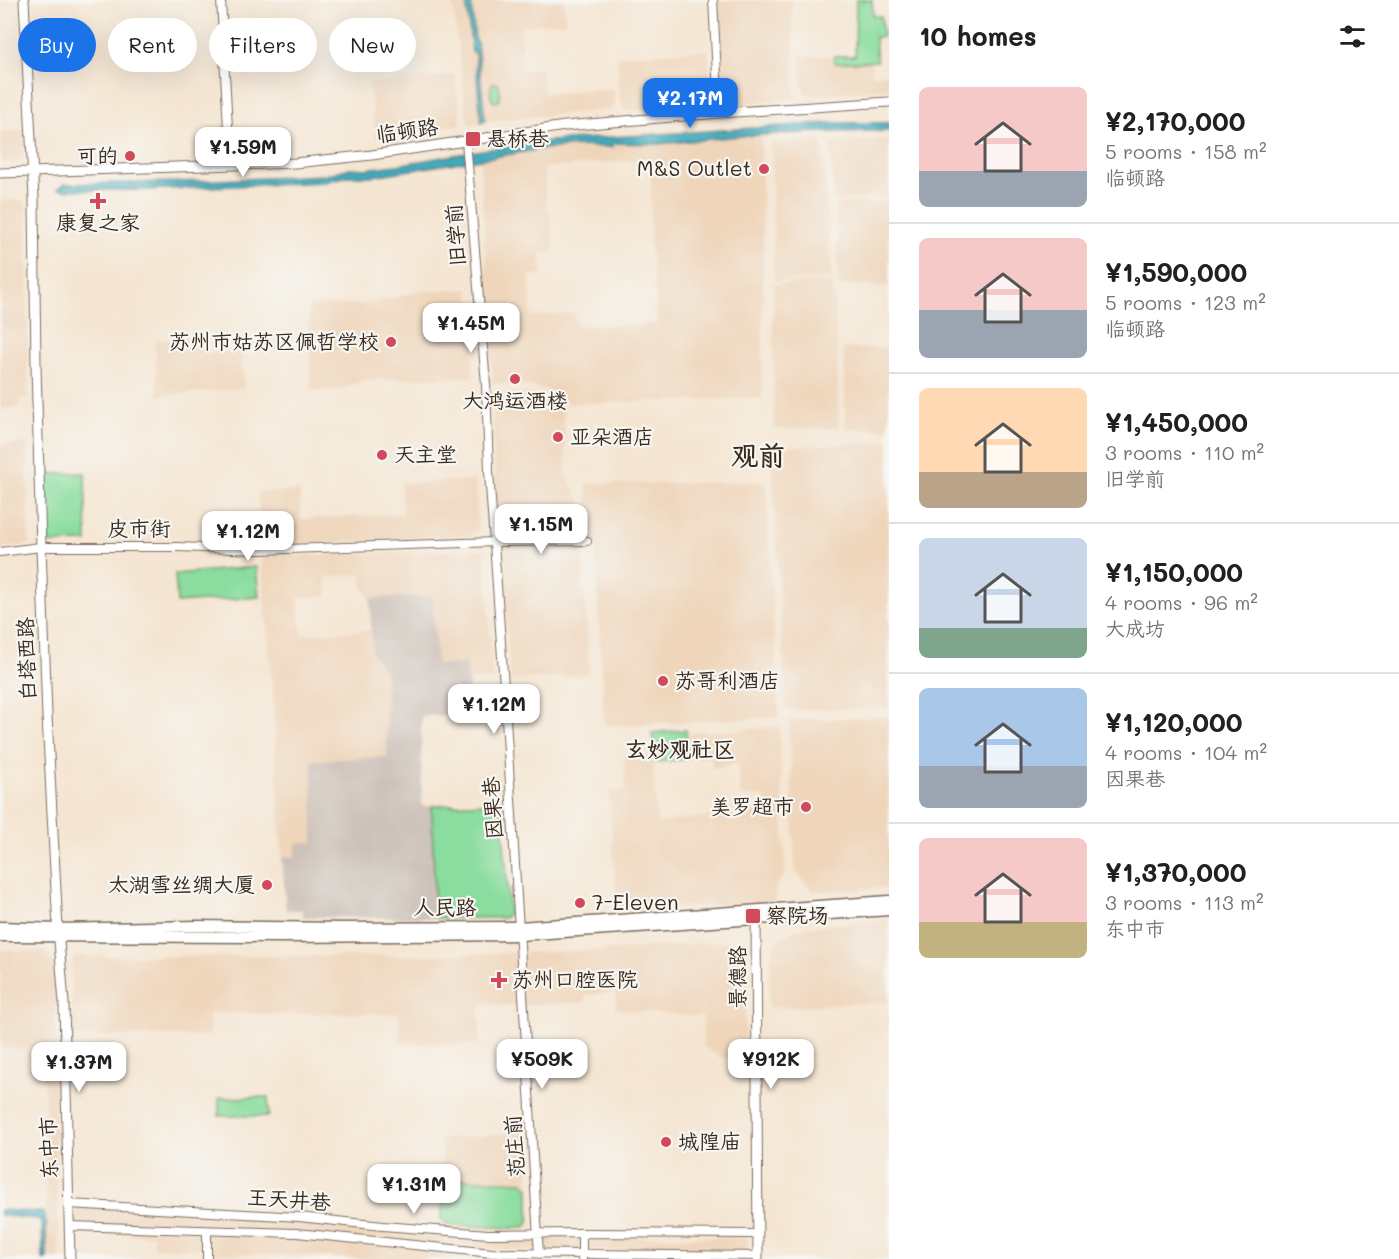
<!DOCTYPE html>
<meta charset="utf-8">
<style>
:root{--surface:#fff;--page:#f6f6f6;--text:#202124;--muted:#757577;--line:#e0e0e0;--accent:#1a73e8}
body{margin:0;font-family:Mali,"LXGW WenKai TC",sans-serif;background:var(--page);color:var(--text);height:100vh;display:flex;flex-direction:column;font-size:22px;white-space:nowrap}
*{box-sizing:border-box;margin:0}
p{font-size:20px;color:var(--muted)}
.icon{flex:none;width:33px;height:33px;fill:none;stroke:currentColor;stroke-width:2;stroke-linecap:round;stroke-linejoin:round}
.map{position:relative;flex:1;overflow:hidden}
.side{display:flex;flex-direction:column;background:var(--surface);width:510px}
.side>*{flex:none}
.hud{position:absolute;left:18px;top:18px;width:570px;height:54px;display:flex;gap:12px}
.price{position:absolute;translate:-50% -51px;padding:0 14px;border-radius:12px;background:#fff;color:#222;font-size:20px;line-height:39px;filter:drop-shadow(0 2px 3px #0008)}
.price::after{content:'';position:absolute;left:50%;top:36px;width:18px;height:14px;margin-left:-9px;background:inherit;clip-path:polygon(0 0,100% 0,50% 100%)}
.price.on{background:var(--accent);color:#fff}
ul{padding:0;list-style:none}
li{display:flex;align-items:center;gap:18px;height:150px;padding:0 30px}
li+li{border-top:2px solid var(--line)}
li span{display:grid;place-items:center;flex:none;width:168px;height:120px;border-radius:9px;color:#555}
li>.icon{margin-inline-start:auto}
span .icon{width:72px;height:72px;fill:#fffc;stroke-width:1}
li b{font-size:26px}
h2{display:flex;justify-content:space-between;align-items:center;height:72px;padding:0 30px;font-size:26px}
.tag{padding:0 21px;border-radius:27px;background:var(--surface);box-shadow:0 6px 24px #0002;font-size:21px;line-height:54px}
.tag.on{background:var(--accent);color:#fff}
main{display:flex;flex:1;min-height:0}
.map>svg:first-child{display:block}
</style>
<main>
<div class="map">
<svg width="889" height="1259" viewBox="0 0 889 1259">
<rect width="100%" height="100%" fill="#f6f6f2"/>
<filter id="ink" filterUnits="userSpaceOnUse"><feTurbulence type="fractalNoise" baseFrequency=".0167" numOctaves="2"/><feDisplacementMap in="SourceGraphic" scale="12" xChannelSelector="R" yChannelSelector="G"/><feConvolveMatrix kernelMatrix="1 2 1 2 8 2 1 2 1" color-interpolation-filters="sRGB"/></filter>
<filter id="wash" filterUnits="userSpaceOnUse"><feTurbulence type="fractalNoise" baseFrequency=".008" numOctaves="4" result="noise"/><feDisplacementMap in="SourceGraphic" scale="24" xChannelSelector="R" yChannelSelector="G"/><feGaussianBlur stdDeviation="1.35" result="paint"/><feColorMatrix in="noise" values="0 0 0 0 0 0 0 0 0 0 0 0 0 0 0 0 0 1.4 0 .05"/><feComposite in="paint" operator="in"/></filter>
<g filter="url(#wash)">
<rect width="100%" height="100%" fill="#f5e6d3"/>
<!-- built -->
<path fill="#efd6bb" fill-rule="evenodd" d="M452,0H466L472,52H475L481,123L469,124L467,117Z
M471,0H564L565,22L520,26L523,70L541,69L544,94L614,88V109L485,121L477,43L475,39L474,31Z
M718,0H792L795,98L734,105L725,102L722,98Z
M708,50L711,99L709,103L704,105L627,111L623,109L620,99L617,56Z
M801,56H834V63L871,61L872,75L889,74V89L813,95L808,94L804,91L802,86Z
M455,75L461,124L376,138L369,83Z
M24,130L25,149L23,157L21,159L16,161L0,162V132Z
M761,135L763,246L762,398L567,404L566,401L546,390L518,384L493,383L480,158L542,149L577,146L612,147L613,143L658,144L683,140ZM648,159L651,185L650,246L658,323L634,325L576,326L574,313L531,316L530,275H542L541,253L554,252L550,212L547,211L544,168Z
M889,139V197L835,200L830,143Z
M822,141L832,279L774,281L771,142Z
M20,200L24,202L27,207L28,397L19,398L20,407L0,409V201Z
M889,202V286H839L835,204Z
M833,281L837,341L839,428L774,429L773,284Z
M469,289L474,377L364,380L343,389L311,391L308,306L365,304L423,291Z
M205,338L207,353L242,350L244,388L158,396L155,341Z
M889,348V429L846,430L843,348Z
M492,393L526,394L541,397L563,407L566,469L567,476L581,501L583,533L502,537L498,535L496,523Z
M889,442V707L793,710L786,708L772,466L773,458L780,449L785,447Z
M27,443L29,545L0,548V446Z
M472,480L476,482L478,530L470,536L261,546L258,492L300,491L301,519L403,514L401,484Z
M766,482L779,717L611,726L604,724L595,539H590L586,484Z
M582,547L589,669L588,673L585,675L510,680L503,563L505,554L512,550Z
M478,550L483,551L485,557L493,679L469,681L467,663L437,665L431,596L370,598L363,588L361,574L326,577L327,596L298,598L302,635L371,630L372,653L385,670L387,757L312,760L313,843L296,856H282L272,682L261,557Z
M889,717V888L813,892L795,871L789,720Z
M779,727L786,874L775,886L776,902L617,910L609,791L625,790L624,757L653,755L657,822L765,811L764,796L741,797L738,764L712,768L711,757L692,758L689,733Z
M889,919V1002L769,1008L770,960L772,951L776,943L781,938L795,930L809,927Z
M732,941L742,947L744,982L746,1057L720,1058L703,1046V1017L616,1009L615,993L585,995V1002L528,1005H480V1044H399V1014L209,1013L210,1036H72V961L75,956H400L478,954L612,950Z
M0,950L44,951L47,953L54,968L55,979L56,1150L59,1259H47L44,1073L37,1074V1049L0,1048Z
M526,1132L531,1226L529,1229L438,1230L443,1186L441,1139Z
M75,1206L155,1209L329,1223L415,1234L489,1237H748L749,1251L532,1250L489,1249L488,1259H354L315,1256L210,1253V1249L153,1248V1235L76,1234Z"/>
<!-- industrial -->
<path fill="#cdc2b9" d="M432,596L437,665L467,663L471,714L421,716L422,806H432L435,918L303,917L302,910H286L282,857L296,856V843L313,842L312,760L387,757L385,670L372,654L370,598Z"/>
<!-- green -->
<path fill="#8add9e" stroke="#62845e" stroke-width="1.5" d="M856,0H872L873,16H881L883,37H875L877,61L834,63V56H855Z
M493,83H496L499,85L500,96L499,101L494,102C490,98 489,88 493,83Z
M85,473L87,542L49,543L47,539L46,474Z
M256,567L259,597L177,603L175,574Z
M686,730L688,759L655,762L652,733Z
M501,802L509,907V914L504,918H435L432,806Z
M268,1097L269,1116H219V1098Z
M446,1177L460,1179L523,1182L529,1188V1222L525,1227L512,1228L449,1225L441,1219Z"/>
<!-- water -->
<path fill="#3fabbe" stroke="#3d6a6e" stroke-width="1.5" d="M466,0H471L475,39L477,43L485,121L481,123L475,52H472Z
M830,123H889V131L820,132L740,136L658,144L613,143V147L577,146L542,149L373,176H348L324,182L142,190H64L58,189L64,184L180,182L325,175L350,168L365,169L397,165L483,150L551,141Z
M0,1210L39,1212L43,1213L46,1221L47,1259H43L42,1225L39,1219L0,1215Z"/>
</g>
<g filter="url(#ink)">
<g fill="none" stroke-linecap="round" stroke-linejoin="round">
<defs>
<path id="tertiary" d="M221,0L230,165
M713,0L719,113
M466,141L486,384L489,471L504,686L539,1254
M0,552L41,547H177L258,550L495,542L587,541
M69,1204L299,1217L383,1226L488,1234L582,1233L758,1234
M69,1226L297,1233L492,1253L758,1256
M207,1231V1259
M582,1233V1259"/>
<path id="secondary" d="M24,0L34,199L36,365L41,547L47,716L58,929L64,1003L70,1259
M0,173L295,163L372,155L565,126L719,113L889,102
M756,913L758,1259"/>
<path id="primary" d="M0,927L58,929L198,926L342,928L519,927L889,901
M0,936L284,937L519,935L889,910"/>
</defs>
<!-- tertiary casing -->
<use href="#tertiary" stroke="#7c6c5d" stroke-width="10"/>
<!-- secondary casing -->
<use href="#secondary" stroke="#7c6c5d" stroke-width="11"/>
<!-- primary casing -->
<use href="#primary" stroke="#7c6c5d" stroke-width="13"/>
<!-- tertiary -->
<use href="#tertiary" stroke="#fff" stroke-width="8"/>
<!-- secondary -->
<use href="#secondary" stroke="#fff" stroke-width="9"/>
<!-- primary -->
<use href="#primary" stroke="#fff" stroke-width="10"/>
</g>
</g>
<!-- markers -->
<g fill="#d1495b" stroke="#f6f6f2" stroke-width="2">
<rect x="465" y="131" width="16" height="16" rx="3"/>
<circle cx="130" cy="156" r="6"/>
<circle cx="764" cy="169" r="6"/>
<path d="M95 192h6v6h6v6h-6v6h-6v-6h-6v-6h6z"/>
<circle cx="391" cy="342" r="6"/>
<circle cx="515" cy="379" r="6"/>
<circle cx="558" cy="437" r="6"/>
<circle cx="382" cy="455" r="6"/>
<circle cx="663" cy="681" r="6"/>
<circle cx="806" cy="807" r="6"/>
<circle cx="267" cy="885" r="6"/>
<circle cx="580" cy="903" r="6"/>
<rect x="745" y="908" width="16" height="16" rx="3"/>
<path d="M496 971h6v6h6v6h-6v6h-6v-6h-6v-6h6z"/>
<circle cx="666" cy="1142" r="6"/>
</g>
<g text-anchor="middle" stroke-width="4.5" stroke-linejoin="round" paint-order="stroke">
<!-- street labels -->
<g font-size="21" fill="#3b2a1e" stroke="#f6f6f2">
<text transform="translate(407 131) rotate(-8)" y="7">临顿路</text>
<text transform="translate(456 235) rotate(-94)" y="7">旧学前</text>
<text x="139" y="536">皮市街</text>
<text transform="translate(27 659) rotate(-92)" y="7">白塔西路</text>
<text transform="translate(493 808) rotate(-94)" y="7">因果巷</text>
<text x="445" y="915">人民路</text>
<text transform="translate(738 977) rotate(-90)" y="7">景德路</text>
<text transform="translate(515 1146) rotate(-94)" y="7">范庄前</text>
<text transform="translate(49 1148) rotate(-92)" y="7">东中市</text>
<text transform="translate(289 1200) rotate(4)" y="7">王天井巷</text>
</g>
<!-- poi labels -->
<g font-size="21" fill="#3b2a1e" stroke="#f6f6f2" text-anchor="start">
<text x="486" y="146">悬桥巷</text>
<text x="118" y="163" text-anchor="end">可的</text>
<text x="752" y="176" text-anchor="end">M&amp;S Outlet</text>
<text x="98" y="230" text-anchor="middle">康复之家</text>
<text x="379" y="349" text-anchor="end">苏州市姑苏区佩哲学校</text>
<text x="515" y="408" text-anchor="middle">大鸿运酒楼</text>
<text x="570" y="444">亚朵酒店</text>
<text x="394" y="462">天主堂</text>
<text x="675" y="688">苏哥利酒店</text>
<text x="794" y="814" text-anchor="end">美罗超市</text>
<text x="255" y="892" text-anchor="end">太湖雪丝绸大厦</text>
<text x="592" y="910">7-Eleven</text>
<text x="766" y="923">察院场</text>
<text x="512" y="987">苏州口腔医院</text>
<text x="678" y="1149">城隍庙</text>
</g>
<!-- neighbourhood labels -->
<g font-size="22" font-weight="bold" fill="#3b2a1e" stroke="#f6f6f2">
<text x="680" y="757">玄妙观社区</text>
</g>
<!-- district labels -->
<g font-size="27" font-weight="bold" fill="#3b2a1e" stroke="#f6f6f2">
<text x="758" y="465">观前</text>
</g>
</g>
</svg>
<b class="price on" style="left:690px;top:129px">¥2.17M</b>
<b class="price" style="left:243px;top:178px">¥1.59M</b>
<b class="price" style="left:471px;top:354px">¥1.45M</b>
<b class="price" style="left:541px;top:555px">¥1.15M</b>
<b class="price" style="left:248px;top:562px">¥1.12M</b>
<b class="price" style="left:494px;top:735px">¥1.12M</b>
<b class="price" style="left:542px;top:1090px">¥509K</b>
<b class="price" style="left:771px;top:1090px">¥912K</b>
<b class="price" style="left:79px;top:1093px">¥1.37M</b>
<b class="price" style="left:414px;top:1215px">¥1.31M</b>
<div class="hud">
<a class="tag on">Buy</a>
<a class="tag">Rent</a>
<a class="tag">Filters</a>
<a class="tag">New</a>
</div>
</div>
<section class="side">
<h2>10 homes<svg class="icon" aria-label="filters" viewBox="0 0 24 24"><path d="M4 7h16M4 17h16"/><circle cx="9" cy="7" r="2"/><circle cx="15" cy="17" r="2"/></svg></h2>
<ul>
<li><span style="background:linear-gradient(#f6c9c9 70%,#9aa5b1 0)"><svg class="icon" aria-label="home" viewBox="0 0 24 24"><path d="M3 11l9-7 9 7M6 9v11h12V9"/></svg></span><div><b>¥2,170,000</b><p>5 rooms · 158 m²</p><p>临顿路</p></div></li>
<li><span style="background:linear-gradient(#f6c9c9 60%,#9aa5b1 0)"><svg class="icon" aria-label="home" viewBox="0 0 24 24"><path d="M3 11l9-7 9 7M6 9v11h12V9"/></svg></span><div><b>¥1,590,000</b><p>5 rooms · 123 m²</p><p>临顿路</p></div></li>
<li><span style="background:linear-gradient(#ffd9b3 70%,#b9a48a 0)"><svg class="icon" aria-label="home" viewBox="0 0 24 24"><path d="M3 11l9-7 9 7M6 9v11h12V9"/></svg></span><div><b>¥1,450,000</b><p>3 rooms · 110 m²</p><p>旧学前</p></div></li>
<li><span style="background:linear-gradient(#c9d6e8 75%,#7fa58c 0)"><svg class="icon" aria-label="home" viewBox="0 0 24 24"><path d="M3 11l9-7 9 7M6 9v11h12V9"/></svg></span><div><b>¥1,150,000</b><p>4 rooms · 96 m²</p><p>大成坊</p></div></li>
<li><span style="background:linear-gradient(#a9c7e8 65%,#9aa5b1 0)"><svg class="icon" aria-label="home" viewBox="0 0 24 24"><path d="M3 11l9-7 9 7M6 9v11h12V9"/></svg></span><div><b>¥1,120,000</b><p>4 rooms · 104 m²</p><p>因果巷</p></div></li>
<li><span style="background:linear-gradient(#f6c9c9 70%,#c2b280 0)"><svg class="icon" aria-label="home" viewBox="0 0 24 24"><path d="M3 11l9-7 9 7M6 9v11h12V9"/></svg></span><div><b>¥1,370,000</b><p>3 rooms · 113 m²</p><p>东中市</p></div></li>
</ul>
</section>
</main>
